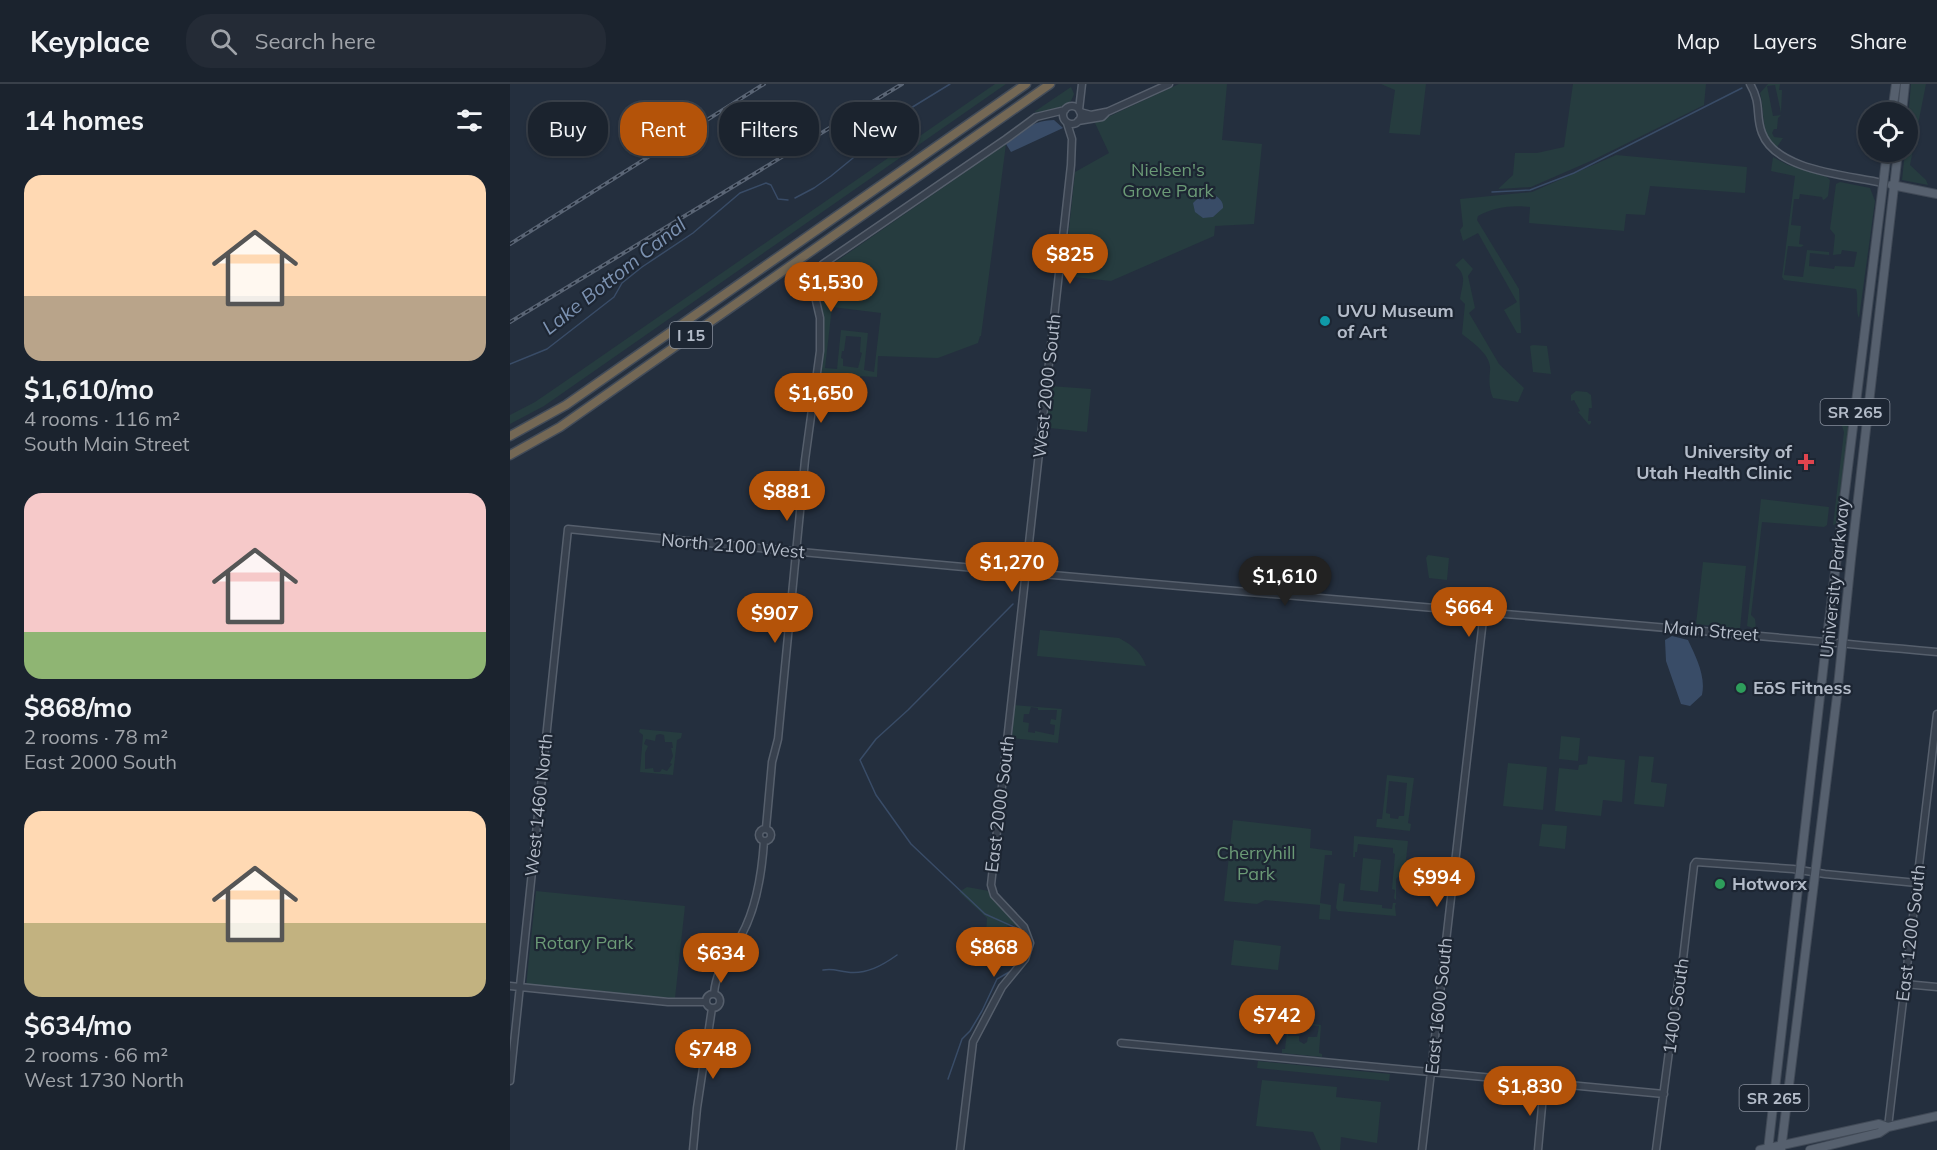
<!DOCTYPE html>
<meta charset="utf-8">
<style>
:root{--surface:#1b232e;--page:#242b36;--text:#f1f3f6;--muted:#a0a4aa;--line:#39404a;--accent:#b45309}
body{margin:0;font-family:Mulish,sans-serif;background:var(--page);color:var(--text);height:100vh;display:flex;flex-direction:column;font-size:22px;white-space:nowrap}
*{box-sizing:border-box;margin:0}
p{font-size:20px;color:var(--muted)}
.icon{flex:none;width:33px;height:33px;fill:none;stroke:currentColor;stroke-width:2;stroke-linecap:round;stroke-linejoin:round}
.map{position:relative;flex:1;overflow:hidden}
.side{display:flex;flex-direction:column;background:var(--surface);width:510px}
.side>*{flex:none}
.banner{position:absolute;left:18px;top:18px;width:570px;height:54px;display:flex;gap:12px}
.buttons{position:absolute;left:1348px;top:18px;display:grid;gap:12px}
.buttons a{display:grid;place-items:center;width:60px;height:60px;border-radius:50%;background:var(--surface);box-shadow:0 2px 4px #0004,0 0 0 2px var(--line);font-size:30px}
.price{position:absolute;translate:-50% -51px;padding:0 14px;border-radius:21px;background:var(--accent);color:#fff;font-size:20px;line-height:39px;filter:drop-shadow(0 2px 3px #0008)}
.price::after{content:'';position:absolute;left:50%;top:36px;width:18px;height:14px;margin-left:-9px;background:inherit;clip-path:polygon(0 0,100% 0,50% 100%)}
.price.active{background:#222;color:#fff}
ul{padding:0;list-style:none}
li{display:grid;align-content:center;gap:12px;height:318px;padding:0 24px}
li span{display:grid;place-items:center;height:186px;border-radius:18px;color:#555}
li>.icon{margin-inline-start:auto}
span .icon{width:108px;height:108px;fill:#fffc;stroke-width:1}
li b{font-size:26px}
h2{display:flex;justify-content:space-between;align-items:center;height:72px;padding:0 24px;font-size:26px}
.tag{padding:0 21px;border-radius:24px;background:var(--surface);box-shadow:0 2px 4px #0004,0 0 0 2px var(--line);font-size:21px;line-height:54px}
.tag.active{background:var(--accent);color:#fff}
header{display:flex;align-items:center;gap:36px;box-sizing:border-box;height:84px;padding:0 30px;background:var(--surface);border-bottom:2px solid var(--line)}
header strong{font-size:28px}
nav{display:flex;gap:33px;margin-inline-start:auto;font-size:21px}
.search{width:420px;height:54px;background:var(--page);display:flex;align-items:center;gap:15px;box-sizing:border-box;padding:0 21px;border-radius:24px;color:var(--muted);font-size:22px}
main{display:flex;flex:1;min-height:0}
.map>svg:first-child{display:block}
</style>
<header>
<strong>Keyplace</strong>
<div class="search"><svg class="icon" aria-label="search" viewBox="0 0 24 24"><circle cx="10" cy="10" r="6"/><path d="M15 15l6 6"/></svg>Search here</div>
<nav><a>Map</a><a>Layers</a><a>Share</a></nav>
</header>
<main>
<section class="side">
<h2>14 homes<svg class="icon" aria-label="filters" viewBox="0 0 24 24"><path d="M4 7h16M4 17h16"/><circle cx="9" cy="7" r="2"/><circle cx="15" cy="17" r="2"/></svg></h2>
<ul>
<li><span style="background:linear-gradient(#ffd9b3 65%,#b9a48a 0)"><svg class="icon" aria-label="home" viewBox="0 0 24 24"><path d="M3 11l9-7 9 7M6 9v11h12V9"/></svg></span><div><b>$1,610/mo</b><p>4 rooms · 116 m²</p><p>South Main Street</p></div></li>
<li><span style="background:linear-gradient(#f6c9c9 75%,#8fb573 0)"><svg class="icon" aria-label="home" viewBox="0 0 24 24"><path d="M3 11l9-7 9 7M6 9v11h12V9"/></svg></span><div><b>$868/mo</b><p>2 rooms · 78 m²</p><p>East 2000 South</p></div></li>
<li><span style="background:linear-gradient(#ffd9b3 60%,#c2b280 0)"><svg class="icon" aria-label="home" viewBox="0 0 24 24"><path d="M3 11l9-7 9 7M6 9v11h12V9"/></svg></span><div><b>$634/mo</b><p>2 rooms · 66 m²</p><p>West 1730 North</p></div></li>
</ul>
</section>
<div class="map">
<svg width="1427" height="1066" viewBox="0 0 1427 1066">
<rect width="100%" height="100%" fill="#242f3e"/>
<!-- green -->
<path fill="#263c3f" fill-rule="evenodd" d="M485,0H496L34,322L0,340V331L25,318L60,294Z
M669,0H717L712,56L752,60L744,140L705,142L704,152L601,197L554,192L565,88L599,69L585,39Z
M871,0H916L910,51L879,49L885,6Z
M1063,0H1196L1194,21L1083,76L1021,103L988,105L1003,91L1005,69H1027L1054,63Z
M1258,0H1270L1269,6H1272L1271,29L1265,1L1257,2L1263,32L1271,31L1268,34L1267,45H1264L1262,49L1264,53L1273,54L1267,63C1250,53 1255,26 1250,9Z
M1401,0H1416L1400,81L1416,96L1418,101L1392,96L1395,68H1398V36Z
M561,3L564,10L561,17L553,21L547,27L524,28Z
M496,60L471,252H470L468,259L428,274L368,272L367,293L311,290C310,267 315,245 311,222C310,211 302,200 308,190ZM322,223L371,229L364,288L354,286L358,249L331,246L327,285L315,284ZM336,252L351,253L350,268L352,269L348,284L333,282V275L331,274L332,267H334Z
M1106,71L1237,83L1235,109L1140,102L1135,131L1116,130L1114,147L1019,139L1020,123C1001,121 985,123 968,132L967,136L1009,205L1011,246V249H1007L994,226L1007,218L968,149L953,157L950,146L953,142L950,115L1022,108Z
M1263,73L1278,81L1317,93L1320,96L1318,112L1315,115L1313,116L1312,113L1290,110L1289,115H1284L1281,141L1291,142L1289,160L1294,161L1291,163L1278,162L1274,191L1293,193L1297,166L1319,168V171L1300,169L1299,182L1324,185L1325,182L1344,183L1347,168L1332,166L1331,170L1323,171L1325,151L1320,145L1326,100L1330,98L1360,104L1365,117L1349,234C1345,226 1349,214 1346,205L1274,196L1272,193L1285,92L1261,87Z
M953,174L963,185L958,192L965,224L959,229L989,280L1014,304L1008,318L983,314C979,305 979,296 980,287C982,271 963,259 952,250L955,220L950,215C952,200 958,192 945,181Z
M1023,261L1037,262L1041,290L1023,288L1020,262Z
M540,302L581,305L577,348L540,344L536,341Z
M1066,307L1077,308L1081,311L1082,324H1079L1078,337H1081V339L1079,341L1068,328L1070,327L1064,316L1061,317V311Z
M1332,327L1337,328L1340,335L1326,440L1323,441L1334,348L1328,330Z
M1251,415L1319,423L1317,441L1314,443L1252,438L1241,531L1245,535L1246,545L1237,542Z
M918,471L939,474L937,496L919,494L916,474Z
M1193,478L1236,482L1230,545L1186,540Z
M530,546L609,554C622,561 631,568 636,582L527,572Z
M504,621L552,625L548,659L502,654ZM521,623L528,624V626H547L546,636L541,635L540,640L545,641L544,651L525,647V649L518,648L519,639L513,638L514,630H519Z
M130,645L172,649L171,654L167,656L163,691L130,688L133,651L129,648ZM150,650L154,651L155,658H162L163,664H161L163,672L160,679L162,680L157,687L152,685L150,688H144L143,684L135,685V669L138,662L134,660L136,655L145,657L146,651Z
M1051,652L1070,654L1068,677L1049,675Z
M1078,672L1115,676L1112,718L1093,716L1091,732L1045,727L1049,684L1068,686L1069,681L1077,680Z
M1129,672L1144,673L1141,698L1157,700L1154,723L1124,720Z
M998,679L1037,683L1033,726L993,722Z
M877,691L904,694L898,739L901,740L900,747L866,743L867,735H872ZM879,697L897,699L894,732H889L888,735L880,734V730L876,729Z
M723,736L801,745L800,764L822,767V771H815L810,819L821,821L820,836L809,835L810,821L755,816L747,820L714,817Z
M1032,740L1057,742L1055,765L1029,762Z
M844,752L898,757L895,786L886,795V816L884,814L885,806L882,805L885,770L883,769V764L848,760L847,768H845V773H843Z
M853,774L871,776L868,808L850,806Z
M829,799L835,800L833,817L872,821V824L882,825L883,819H886L885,822L886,832L828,827L826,824Z
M457,803L479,807L510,844L501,840L497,843L500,854L476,850L477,834L449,808Z
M26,807L175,822L165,914L16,903Z
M724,856L771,862L768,886L721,881Z
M786,928L803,929L802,940L811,941L809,969L812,970V973L772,969V965H775L779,931H785ZM786,928L801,930L800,941L809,942L807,953H798L797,958L794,960L789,957V952H778L780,939H785Z
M748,977L880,990L879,997L747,984Z
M752,996L827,1003L826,1013L871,1018L867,1059L831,1053L830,1066H811L803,1048L746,1042Z"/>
<!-- water -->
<path fill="#394c67" d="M544,36L553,44L501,68L496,60C514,47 520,37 544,36Z
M699,109C706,111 714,116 713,124L703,133L693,134L685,128L683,119L690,112Z
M1162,552L1178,556C1186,573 1196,592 1192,611L1180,622L1171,620L1156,577L1155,556Z"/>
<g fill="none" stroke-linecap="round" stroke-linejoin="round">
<!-- stream -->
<path stroke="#394c67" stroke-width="1.5" d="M982,108L1020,106L1064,89L1232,4
M285,114L304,104L321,92L365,56L396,27L440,0
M0,280L37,265L104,213L112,199L132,183L183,149L230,109L256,99L261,101L268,115L278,116
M313,886C323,884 328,887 337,888C356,891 373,881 387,871
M438,995L452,955L460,947L472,927L487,895L501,887L511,875L515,862L513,847L475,830L401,760L366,711L350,676L366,655L398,626L503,520"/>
<defs>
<path id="minor" d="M1240,0C1252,20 1245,31 1252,49C1266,87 1338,91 1372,99
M553 31a9 9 0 1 1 18 0a9 9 0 1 1-18 0Z
M569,26L572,0
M570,28L581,31L596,28
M568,37L592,33L597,28L659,0
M256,744L262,678L268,655L295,376L310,267V234L304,208L303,189L313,180L496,55L526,33L555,26
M249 751a6 6 0 1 1 12 0a6 6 0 1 1-12 0Z
M1395,900L1427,903
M0,902L158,918H196
M204,910C206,884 219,873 231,852C246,825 252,788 254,757
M196 917a7 7 0 1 1 14 0a7 7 0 1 1-14 0Z
M611,959L1154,1010
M0,997L58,445C514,492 971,526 1427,568
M1378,1043L1427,630
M183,1066L187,1024L202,924
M450,1066L463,958L492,903L515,875L520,859L514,843L484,811L481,801L561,81L562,55L557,39
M912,1066L974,527
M1028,1066L1034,1000
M1146,1066L1168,899L1173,875L1184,781L1186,778L1283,785L1315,790L1407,799"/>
<path id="major" d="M1382,28L1386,0
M1392,28L1395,0
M1382,101L1427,110
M1250,1066L1369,1040L1378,1043
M1258,1066L1315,569L1377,68
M1271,1066L1327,612L1341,475L1388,68
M1300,1066L1369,1049L1378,1043L1427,1032"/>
<path id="highway" d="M0,352L56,321L516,0
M0,371L50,343L540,0"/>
</defs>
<!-- minor casing -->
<use href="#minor" stroke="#565f6c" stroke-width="9"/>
<!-- major casing -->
<use href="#major" stroke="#414a57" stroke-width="10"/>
<!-- highway casing -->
<use href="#highway" stroke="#434c59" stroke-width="11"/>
<!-- minor -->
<use href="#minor" stroke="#38414e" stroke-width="6"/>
<!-- major -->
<use href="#major" stroke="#56606e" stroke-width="8"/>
<!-- highway -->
<use href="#highway" stroke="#746855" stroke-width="8"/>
<defs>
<path id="rail" d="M0,160L254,0
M0,238L392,0"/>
</defs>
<!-- rail casing -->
<use href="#rail" stroke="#5a6575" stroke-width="4"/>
<!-- rail -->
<use href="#rail" stroke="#1d2633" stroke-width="1.5" stroke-dasharray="4.5" stroke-linecap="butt"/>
</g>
<!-- markers -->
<circle fill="#0f9aa8" stroke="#1d2633" stroke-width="2" cx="815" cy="237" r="6"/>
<path fill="#e0444e" stroke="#1d2633" stroke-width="2" d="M1293 369h6v6h6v6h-6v6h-6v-6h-6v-6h6z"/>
<g fill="#2e9e5b" stroke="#1d2633" stroke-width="2">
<circle cx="1231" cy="604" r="6"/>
<circle cx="1210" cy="800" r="6"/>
</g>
<g text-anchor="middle" stroke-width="4.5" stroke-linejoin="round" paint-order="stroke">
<!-- shield labels -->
<g fill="#1d2633" stroke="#878f9c" stroke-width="1.5">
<rect x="160" y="238" width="42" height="26" rx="4.5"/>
<rect x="1310.5" y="315" width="69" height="26" rx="4.5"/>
<rect x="1229.5" y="1001" width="69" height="26" rx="4.5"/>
</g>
<g font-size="16" font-weight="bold" fill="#b4bcc9">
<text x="181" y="257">I 15</text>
<text x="1345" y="334">SR 265</text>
<text x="1264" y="1020">SR 265</text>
</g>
<!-- park labels -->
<g font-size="18" fill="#6b9a76" stroke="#1d2633">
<text x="658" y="92">Nielsen's<tspan x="658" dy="21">Grove Park</tspan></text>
<text x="746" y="775">Cherryhill<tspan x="746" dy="21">Park</tspan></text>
<text x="74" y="865">Rotary Park</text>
</g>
<!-- poi labels -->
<g font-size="18" font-weight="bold" fill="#b4bcc9" stroke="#1d2633" text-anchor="start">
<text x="827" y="233">UVU Museum<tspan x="827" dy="21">of Art</tspan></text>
<text x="1282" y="374" text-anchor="end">University of<tspan x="1282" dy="21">Utah Health Clinic</tspan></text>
<text x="1243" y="610">EōS Fitness</text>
<text x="1222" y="806">Hotworx</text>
</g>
<!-- street labels -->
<g font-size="18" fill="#b4bcc9" stroke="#1d2633">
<text transform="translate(537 302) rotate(-84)" y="6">West 2000 South</text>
<text transform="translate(223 462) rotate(5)" y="6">North 2100 West</text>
<text transform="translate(1325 494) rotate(-84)" y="6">University Parkway</text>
<text transform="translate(1201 547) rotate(5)" y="6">Main Street</text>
<text transform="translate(490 720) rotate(-83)" y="6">East 2000 South</text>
<text transform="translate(29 721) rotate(-84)" y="6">West 1460 North</text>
<text transform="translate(1401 849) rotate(-83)" y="6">East 1200 South</text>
<text transform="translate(929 922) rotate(-84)" y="6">East 1600 South</text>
<text transform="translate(1166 922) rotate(-82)" y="6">1400 South</text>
</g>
<!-- water labels -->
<g font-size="20" font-style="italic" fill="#7c92b1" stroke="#1d2633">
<text transform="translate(104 192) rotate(-38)" y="7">Lake Bottom Canal</text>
</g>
</g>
</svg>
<div class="buttons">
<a><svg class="icon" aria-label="locate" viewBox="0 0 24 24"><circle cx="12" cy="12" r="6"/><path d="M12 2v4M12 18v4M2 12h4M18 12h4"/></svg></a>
</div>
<b class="price" style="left:560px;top:201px">$825</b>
<b class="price" style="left:321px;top:229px">$1,530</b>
<b class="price" style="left:311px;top:340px">$1,650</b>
<b class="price" style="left:277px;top:438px">$881</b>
<b class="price" style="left:502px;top:509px">$1,270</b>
<b class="price active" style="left:775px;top:523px">$1,610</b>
<b class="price" style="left:959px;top:554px">$664</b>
<b class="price" style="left:265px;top:560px">$907</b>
<b class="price" style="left:927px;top:824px">$994</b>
<b class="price" style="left:484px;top:894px">$868</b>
<b class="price" style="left:211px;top:900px">$634</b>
<b class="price" style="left:767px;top:962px">$742</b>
<b class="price" style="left:203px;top:996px">$748</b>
<b class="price" style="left:1020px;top:1033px">$1,830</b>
<div class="banner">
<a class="tag">Buy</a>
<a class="tag active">Rent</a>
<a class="tag">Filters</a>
<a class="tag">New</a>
</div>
</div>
</main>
